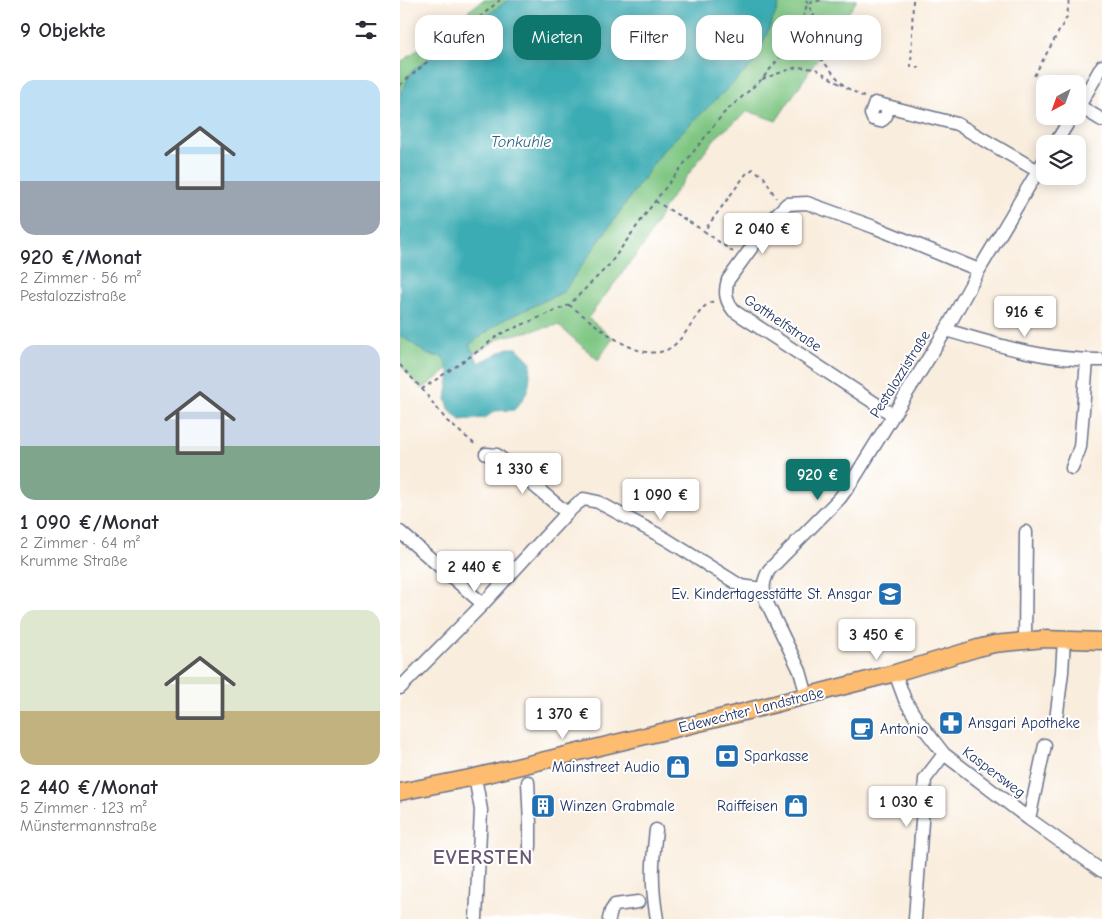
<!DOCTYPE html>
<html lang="de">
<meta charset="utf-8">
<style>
:root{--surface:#fff;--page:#f2f2f3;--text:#2b2b33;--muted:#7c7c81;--accent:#0f766e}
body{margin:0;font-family:"Comic Neue",sans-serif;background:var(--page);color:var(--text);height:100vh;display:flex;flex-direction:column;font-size:19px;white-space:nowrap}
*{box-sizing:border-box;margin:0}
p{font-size:16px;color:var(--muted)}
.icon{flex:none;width:28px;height:28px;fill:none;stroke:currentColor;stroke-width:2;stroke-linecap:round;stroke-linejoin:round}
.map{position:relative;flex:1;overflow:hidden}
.sheet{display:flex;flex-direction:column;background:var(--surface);width:400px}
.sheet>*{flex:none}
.banner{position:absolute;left:15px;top:15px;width:475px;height:45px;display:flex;gap:10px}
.needle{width:32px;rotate:221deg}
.buttons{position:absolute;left:636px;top:75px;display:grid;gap:10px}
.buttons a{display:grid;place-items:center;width:50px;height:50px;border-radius:10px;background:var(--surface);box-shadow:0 2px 12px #0003;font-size:25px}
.price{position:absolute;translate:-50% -42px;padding:0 11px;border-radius:5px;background:#fff;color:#222;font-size:16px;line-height:32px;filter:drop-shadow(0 1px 2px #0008)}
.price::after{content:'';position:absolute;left:50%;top:30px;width:15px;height:11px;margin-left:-8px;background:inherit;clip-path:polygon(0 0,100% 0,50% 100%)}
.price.current{background:var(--accent);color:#fff}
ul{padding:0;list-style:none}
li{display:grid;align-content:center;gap:10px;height:265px;padding:0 20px}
li span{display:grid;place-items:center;height:155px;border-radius:15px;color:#555}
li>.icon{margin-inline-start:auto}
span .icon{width:90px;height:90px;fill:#fffc;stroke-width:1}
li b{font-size:21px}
h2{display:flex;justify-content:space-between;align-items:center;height:60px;padding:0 20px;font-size:21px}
.chip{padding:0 18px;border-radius:15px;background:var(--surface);box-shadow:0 2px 12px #0003;font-size:18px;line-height:45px}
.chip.current{background:var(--accent);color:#fff}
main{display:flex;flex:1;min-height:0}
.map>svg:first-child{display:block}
</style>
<main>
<section class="sheet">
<h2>9 Objekte<svg class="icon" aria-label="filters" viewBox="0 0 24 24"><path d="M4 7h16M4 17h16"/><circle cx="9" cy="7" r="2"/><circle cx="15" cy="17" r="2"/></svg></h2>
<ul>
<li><span style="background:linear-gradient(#bfe0f5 65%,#9aa5b1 0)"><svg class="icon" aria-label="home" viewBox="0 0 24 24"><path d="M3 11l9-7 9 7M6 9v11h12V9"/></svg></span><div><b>920 €/Monat</b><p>2 Zimmer · 56 m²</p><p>Pestalozzistraße</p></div></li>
<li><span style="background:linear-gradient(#c9d6e8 65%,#7fa58c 0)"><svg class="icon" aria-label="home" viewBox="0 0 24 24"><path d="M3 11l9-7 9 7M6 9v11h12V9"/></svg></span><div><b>1 090 €/Monat</b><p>2 Zimmer · 64 m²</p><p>Krumme Straße</p></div></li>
<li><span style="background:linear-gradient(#dfe7d0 65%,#c2b280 0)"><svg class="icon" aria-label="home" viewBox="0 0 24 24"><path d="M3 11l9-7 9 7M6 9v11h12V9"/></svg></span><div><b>2 440 €/Monat</b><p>5 Zimmer · 123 m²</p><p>Münstermannstraße</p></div></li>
</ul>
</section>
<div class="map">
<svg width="702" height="919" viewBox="0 0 702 919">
<rect width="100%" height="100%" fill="#fff"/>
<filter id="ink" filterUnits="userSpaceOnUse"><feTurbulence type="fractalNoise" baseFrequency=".02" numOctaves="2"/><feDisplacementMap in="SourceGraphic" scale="10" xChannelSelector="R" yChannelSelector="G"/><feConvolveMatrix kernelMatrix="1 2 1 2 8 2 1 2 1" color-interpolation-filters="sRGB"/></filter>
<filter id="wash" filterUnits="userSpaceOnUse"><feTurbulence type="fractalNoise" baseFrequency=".0096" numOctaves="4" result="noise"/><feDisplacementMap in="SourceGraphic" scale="20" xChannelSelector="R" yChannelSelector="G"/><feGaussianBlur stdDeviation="1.12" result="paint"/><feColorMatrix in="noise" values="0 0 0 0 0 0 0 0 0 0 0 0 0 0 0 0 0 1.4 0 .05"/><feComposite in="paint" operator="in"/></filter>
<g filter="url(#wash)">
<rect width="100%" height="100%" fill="#f9eddd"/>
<!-- green -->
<path fill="#7ec682" stroke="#4c7a70" d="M83,0H108L12,71L0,95V63Z
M380,0H457L376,121L348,111L315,138L265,206L246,242L188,318L213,338L198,360L158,325L102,337L74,354L69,345L101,321L163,292L264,149L355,62L380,2Z
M0,335L29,355L43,357L49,369L22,389L0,365Z"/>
<!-- water -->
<path fill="#3bacb3" stroke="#2b6e88" d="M108,0H380V2L355,62L264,149L163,292L101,321L69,345L79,363L108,348H117L131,362C129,385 131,392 114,410L95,411L85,418L60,420L50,411L46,399L50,373L43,357L29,355L0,335V95L12,71Z"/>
</g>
<g filter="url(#ink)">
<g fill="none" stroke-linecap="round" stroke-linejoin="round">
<defs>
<path id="minor" d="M679,106L702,120
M487,107C487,114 487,118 480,121L473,119L471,114L475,103L557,124L638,171
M678,108L702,66
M655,144L672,116
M546,330C597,345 648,361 702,360
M493,415L334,311C326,301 324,293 328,280L373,218L387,204L407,203L474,227L579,270
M86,454L97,455L167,513
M672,468L680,447L687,360
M0,532L83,604
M625,641L626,532
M495,673L505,700L516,718L544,754L629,819L702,871
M0,688L83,604L167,513L178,503L184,499L198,502L266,539L341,586L362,589
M407,696L400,671L366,601C362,589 363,581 369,570L440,498L453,480L546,330L579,270L645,159
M656,720L662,672L664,639
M75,777L81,810L76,919
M128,782L130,824V847
M629,819L645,745
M256,830C252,863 251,885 257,919
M209,919L211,911L215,905L238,902
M515,919L525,779L544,754"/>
<path id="major" d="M0,792L75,777L332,715L495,673L578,648L594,644L644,639L702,641"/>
</defs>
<!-- minor casing -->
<use href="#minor" stroke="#69728a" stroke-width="15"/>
<!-- major casing -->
<use href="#major" stroke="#69728a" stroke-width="19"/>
<!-- path -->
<path stroke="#69728a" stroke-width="2" stroke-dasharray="4 4" stroke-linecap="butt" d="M406,0L416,20L422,60
M513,0L511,67L519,68
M401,27L403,46L422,60L445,87L464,97
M634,76L667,17L669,0
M362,79L397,67L416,69L443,86
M0,85L100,0
M255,201L304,231
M333,252L304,231L346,174L353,169L364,177L376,198
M169,305C193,321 232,361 264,351C274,348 283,336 289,328C296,318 303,303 315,301
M0,365L22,389L74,354L100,334L169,305L209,265L255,201L323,114L362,79L381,56L401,27L407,4L421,0
M22,389L47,421L77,446"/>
<!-- minor -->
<use href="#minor" stroke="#fff" stroke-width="12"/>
<!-- major -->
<use href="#major" stroke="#fdbc6f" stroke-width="16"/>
</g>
</g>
<!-- icons -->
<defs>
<symbol id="school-square" viewBox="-11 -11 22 22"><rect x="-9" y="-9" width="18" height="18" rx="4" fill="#1f6fb2" stroke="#fff"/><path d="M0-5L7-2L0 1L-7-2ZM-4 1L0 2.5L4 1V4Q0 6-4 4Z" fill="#fff"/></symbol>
<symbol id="pharmacy-square" viewBox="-11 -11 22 22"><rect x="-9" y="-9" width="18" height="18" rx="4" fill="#1f6fb2" stroke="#fff"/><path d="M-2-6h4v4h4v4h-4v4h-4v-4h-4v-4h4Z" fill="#fff"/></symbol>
<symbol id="cafe-square" viewBox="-11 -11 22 22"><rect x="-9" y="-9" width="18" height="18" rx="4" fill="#1f6fb2" stroke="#fff"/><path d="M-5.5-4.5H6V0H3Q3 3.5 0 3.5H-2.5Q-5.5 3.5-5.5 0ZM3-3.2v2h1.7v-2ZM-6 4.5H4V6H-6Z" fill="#fff"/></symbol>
<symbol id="bank-square" viewBox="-11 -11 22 22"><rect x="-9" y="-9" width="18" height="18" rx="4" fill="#1f6fb2" stroke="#fff"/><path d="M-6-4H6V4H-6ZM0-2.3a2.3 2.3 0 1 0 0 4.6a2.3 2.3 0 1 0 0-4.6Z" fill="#fff"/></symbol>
<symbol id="shop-square" viewBox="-11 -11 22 22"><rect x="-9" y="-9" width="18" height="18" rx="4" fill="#1f6fb2" stroke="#fff"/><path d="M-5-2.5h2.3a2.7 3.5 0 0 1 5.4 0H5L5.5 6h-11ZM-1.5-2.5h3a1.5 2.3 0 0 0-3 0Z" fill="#fff"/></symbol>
<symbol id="building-square" viewBox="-11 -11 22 22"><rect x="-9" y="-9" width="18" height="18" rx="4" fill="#1f6fb2" stroke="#fff"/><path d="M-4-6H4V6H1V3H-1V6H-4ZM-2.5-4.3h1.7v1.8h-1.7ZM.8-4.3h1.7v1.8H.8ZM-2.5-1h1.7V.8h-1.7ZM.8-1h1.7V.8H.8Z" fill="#fff"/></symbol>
</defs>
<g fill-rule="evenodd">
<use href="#school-square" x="476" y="580" width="28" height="28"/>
<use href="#pharmacy-square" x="537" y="709" width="28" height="28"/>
<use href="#cafe-square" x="448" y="715" width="28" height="28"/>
<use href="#bank-square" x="313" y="742" width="28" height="28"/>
<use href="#shop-square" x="264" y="753" width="28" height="28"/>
<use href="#building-square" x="129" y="792" width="28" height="28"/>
<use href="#shop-square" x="382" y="792" width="28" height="28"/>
</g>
<g text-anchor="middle" stroke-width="4" stroke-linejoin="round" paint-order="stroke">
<!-- street labels -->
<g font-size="15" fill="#1b2f5e" stroke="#fff">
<text transform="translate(383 323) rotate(34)" y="5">Gotthelfstraße</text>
<text transform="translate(500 374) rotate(-58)" y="5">Pestalozzistraße</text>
<text transform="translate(351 710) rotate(-14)" y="5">Edewechter Landstraße</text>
<text transform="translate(594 772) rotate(37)" y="5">Kaspersweg</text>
</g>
<!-- poi labels -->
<g font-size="15" fill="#1b2f5e" stroke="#fff" text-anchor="start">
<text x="472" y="599" text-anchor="end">Ev. Kindertagesstätte St. Ansgar</text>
<text x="568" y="728">Ansgari Apotheke</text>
<text x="480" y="734">Antonio</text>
<text x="344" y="761">Sparkasse</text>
<text x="260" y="772" text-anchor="end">Mainstreet Audio</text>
<text x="160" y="811">Winzen Grabmale</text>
<text x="378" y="811" text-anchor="end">Raiffeisen</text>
</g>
<!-- water labels -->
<g font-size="16" font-style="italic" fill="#286180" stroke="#fff">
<text x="121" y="147">Tonkuhle</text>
</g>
<!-- district labels -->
<g font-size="20" font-weight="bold" letter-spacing="1" fill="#6a5874" stroke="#fff">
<text x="83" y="864">EVERSTEN</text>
</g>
</g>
</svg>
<div class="buttons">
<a><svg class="needle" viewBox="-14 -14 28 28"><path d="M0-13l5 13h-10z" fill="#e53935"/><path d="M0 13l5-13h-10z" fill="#7c7c81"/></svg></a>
<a><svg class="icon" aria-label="layers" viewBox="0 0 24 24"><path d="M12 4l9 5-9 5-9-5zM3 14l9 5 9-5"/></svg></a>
</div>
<b class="price" style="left:363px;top:255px">2 040 €</b>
<b class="price" style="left:625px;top:338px">916 €</b>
<b class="price" style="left:123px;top:495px">1 330 €</b>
<b class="price current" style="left:418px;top:501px">920 €</b>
<b class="price" style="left:261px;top:521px">1 090 €</b>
<b class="price" style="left:75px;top:593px">2 440 €</b>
<b class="price" style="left:477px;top:661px">3 450 €</b>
<b class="price" style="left:163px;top:740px">1 370 €</b>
<b class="price" style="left:507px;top:828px">1 030 €</b>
<div class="banner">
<a class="chip">Kaufen</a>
<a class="chip current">Mieten</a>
<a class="chip">Filter</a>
<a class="chip">Neu</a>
<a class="chip">Wohnung</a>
</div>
</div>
</main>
